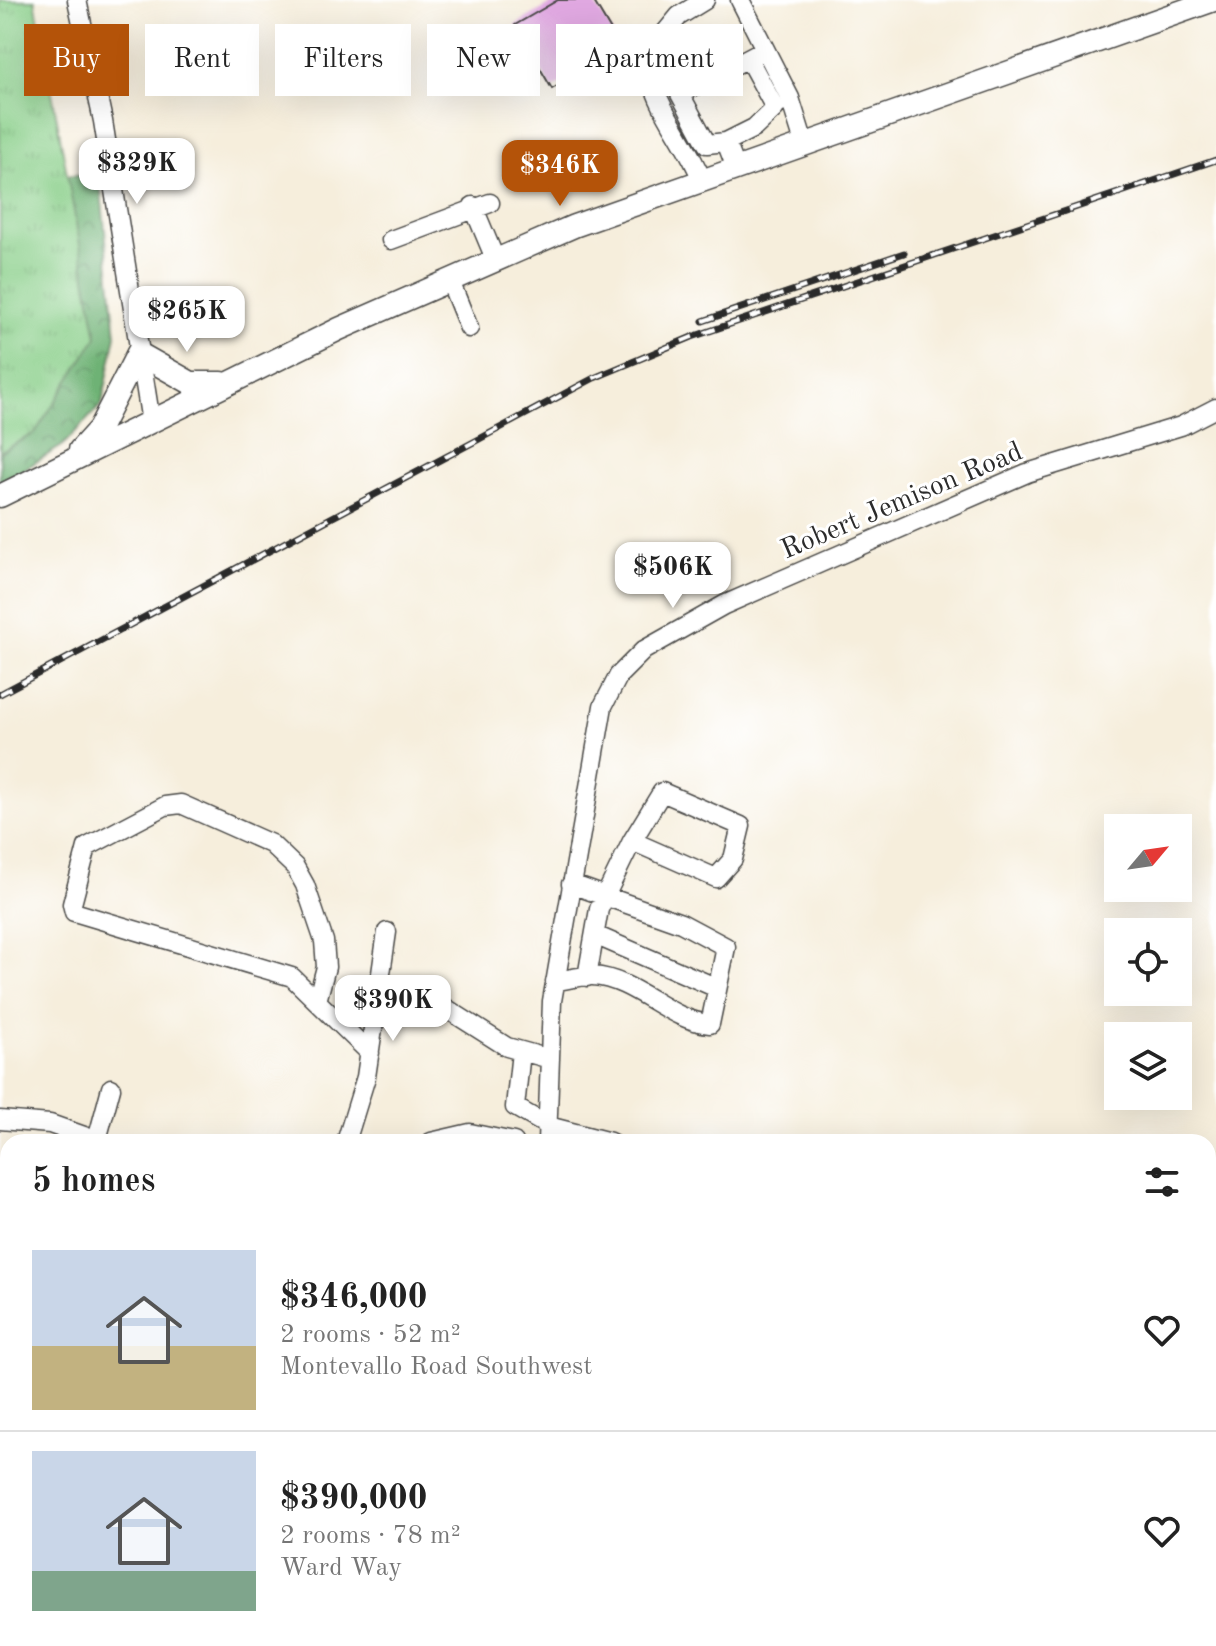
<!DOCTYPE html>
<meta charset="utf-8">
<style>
:root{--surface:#fff;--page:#f6f6f6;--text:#222;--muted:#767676;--line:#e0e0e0;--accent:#b45309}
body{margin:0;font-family:"Old Standard TT",serif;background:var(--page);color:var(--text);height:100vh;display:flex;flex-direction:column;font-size:30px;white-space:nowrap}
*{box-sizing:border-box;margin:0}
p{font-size:26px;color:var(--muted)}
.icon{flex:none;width:44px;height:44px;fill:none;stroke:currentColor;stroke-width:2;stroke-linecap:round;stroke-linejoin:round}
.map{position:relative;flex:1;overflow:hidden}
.drawer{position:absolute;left:0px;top:1134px;width:1216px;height:512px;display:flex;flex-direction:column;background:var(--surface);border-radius:24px 24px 0 0;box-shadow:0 8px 32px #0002}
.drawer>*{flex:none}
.guide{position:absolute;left:24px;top:24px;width:800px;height:72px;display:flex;gap:16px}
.needle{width:52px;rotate:61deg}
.tools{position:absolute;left:1104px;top:814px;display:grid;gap:16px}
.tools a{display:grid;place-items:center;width:88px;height:88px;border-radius:0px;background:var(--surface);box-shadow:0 8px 32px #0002;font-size:40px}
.price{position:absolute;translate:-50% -68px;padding:0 18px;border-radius:16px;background:#fff;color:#222;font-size:26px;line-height:52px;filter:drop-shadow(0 2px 4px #0008)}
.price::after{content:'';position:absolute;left:50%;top:48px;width:24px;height:18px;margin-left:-12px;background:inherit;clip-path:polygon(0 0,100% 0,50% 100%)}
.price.current{background:var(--accent);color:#fff}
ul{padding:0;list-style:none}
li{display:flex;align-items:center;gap:24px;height:200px;padding:0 32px}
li+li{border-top:2px solid var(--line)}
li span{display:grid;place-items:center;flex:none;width:224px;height:160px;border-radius:0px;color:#555}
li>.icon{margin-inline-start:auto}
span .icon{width:96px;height:96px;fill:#fffc;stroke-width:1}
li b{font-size:34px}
h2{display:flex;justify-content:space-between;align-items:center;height:96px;padding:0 32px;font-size:34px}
.tag{padding:0 28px;border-radius:0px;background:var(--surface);box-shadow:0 8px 32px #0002;font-size:28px;line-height:72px}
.tag.current{background:var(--accent);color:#fff}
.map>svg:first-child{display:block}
</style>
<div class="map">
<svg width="1216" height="1646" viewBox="0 0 1216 1646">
<defs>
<pattern id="forest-crowns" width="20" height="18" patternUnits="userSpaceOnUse" patternTransform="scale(2)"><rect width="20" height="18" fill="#6eb275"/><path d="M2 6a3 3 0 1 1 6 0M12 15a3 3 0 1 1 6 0" fill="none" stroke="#5b9160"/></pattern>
<pattern id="park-tufts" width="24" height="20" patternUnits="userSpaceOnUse" patternTransform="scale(2)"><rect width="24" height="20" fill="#89cf89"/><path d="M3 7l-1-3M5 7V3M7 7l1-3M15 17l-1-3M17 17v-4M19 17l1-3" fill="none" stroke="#76b276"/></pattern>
</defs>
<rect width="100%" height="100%" fill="#fff"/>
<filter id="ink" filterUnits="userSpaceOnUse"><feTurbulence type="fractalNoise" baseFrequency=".0125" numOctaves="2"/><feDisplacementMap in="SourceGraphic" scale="16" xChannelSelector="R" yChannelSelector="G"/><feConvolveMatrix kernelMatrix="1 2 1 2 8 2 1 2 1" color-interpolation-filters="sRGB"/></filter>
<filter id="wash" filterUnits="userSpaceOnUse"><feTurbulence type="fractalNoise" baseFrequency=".006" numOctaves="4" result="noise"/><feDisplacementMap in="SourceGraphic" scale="32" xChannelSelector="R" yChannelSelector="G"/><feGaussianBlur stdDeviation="1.8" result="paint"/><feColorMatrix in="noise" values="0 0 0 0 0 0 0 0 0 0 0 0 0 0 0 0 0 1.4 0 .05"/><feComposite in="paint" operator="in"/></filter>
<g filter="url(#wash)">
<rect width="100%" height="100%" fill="#f6eedc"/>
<!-- forest -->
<path fill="url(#forest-crowns)" stroke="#4c6e50" stroke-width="2" d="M99,173L116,335L102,404L62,446L0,484V181Z"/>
<!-- park -->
<path fill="url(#park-tufts)" stroke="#5a7d5a" stroke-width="2" d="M0,0H35L97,337L35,433L0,452Z"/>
<g id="blocks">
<!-- building -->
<path fill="#e0a8e1" d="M558,0H593L622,49L552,89L515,25Z"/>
</g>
</g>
<g filter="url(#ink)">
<use href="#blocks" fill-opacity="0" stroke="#494846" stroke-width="2"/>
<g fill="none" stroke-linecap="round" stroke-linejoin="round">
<defs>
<path id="minor" d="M77,0L103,121L151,422
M740,0L790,98L804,143
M726,142L754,128L775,108L748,58
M736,168L726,142L707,144L680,94L765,49
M702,180C683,133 655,111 646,56L679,16L705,0
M473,206L496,261
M391,240L490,203
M450,281L469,328
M595,935L717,988
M587,977L599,909L632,841L716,878L733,859L741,826L662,792L632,841
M555,981C567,980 581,975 593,976C636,979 667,1020 710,1024L726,947L681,923L571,884
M430,998L507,1047L550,1059
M317,1001L326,967L324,941L305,885L295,867L271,844L181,804L165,806L87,847L72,904L74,912L292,977L370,1053
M521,1052L515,1107L548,1126L610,1142
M0,1120L50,1124L101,1142
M97,1140L111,1088
M346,1142L366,1077L387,932
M431,1142L470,1133L514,1142
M547,1142L552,1001L603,706L619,675L644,650L724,605L1027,473L1181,426L1216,408
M0,1188L8,1190
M0,1305L8,1307
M0,1352L8,1354
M0,1401L8,1419
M1208,1556L1216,1537
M1208,1623L1216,1627
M327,1638L331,1646
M556,1638L575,1646
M1140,1638L1158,1646
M1014,1639V1638
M180,1646V1638
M523,1646L525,1638
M1171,1646L1174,1638"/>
<path id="major" d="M80,450L99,429L138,353L191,383H222
M0,496L339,329L574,226L1214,0"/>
</defs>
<!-- minor casing -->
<use href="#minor" stroke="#494846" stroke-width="21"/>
<!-- major casing -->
<use href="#major" stroke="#494846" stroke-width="25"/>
<!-- minor -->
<use href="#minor" stroke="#fff" stroke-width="18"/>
<!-- major -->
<use href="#major" stroke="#fff" stroke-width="22"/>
<defs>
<path id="rail" d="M703,321L904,253
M0,694L594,378L692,337L1216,160"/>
</defs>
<!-- rail casing -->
<use href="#rail" stroke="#2b2b2b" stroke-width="7"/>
<!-- rail -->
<use href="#rail" stroke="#fff" stroke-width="4" stroke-dasharray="12" stroke-linecap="butt"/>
</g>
</g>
<g text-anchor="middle" stroke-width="6" stroke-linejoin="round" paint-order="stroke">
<!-- street labels -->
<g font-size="28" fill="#2b2b2b" stroke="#fff">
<text transform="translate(901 499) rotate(-23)" y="10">Robert Jemison Road</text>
</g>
</g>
</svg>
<div class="tools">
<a><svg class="needle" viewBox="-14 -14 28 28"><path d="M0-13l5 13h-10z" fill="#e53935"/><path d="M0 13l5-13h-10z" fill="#767676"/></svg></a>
<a><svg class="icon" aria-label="locate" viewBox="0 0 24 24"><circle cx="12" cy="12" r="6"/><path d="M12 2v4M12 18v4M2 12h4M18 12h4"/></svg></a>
<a><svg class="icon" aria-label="layers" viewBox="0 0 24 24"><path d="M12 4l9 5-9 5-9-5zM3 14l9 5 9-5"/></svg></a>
</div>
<b class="price" style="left:137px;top:206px">$329K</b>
<b class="price current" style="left:560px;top:208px">$346K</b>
<b class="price" style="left:187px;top:354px">$265K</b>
<b class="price" style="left:673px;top:610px">$506K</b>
<b class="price" style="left:393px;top:1043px">$390K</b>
<div class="guide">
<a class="tag current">Buy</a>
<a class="tag">Rent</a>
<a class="tag">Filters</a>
<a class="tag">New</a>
<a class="tag">Apartment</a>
</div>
<section class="drawer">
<h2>5 homes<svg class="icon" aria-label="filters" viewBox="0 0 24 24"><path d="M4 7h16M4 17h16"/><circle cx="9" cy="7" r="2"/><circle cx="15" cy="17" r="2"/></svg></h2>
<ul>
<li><span style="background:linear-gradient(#c9d6e8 60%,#c2b280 0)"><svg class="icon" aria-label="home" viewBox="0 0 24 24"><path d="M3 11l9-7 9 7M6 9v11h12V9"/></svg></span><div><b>$346,000</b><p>2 rooms · 52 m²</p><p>Montevallo Road Southwest</p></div><svg class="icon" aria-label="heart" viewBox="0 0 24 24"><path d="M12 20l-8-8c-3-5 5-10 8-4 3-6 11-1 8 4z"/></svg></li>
<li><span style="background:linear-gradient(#c9d6e8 75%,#7fa58c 0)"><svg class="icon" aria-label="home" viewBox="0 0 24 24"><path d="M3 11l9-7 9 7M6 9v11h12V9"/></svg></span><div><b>$390,000</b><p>2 rooms · 78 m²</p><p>Ward Way</p></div><svg class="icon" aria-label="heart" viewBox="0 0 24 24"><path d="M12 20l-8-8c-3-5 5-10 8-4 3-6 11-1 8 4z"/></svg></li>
</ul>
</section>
</div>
